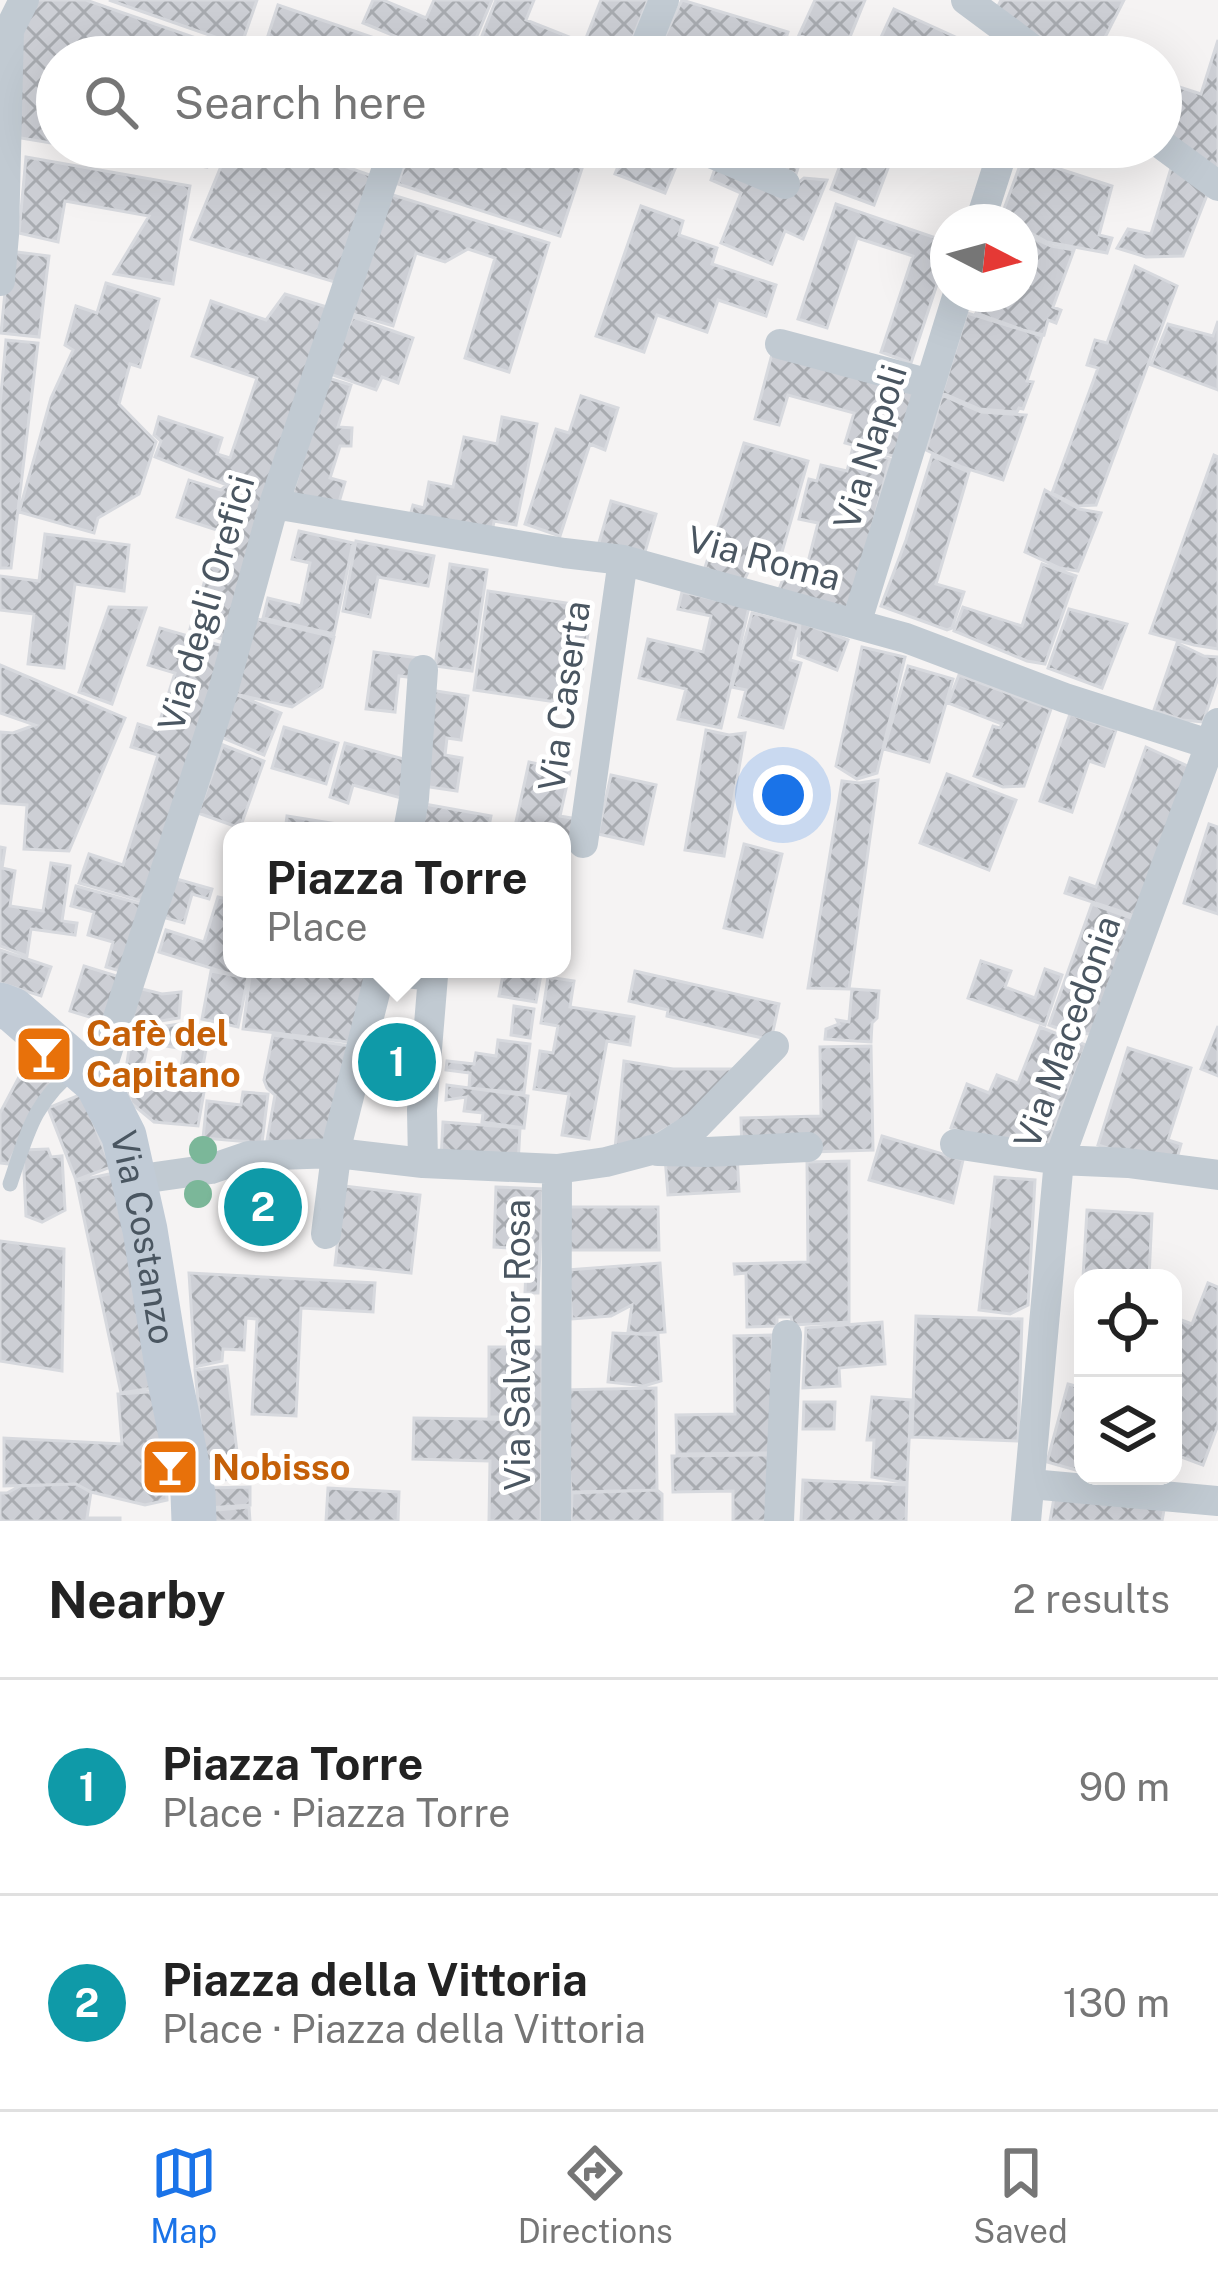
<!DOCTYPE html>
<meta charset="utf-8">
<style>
:root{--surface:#fff;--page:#f2f2f2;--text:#222;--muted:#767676;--line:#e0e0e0;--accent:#1a73e8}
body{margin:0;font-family:"Public Sans",sans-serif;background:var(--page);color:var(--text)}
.controls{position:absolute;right:36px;bottom:36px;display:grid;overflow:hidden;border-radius:24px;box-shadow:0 12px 48px #0002}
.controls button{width:108px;height:108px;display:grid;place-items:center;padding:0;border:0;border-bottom:3px solid var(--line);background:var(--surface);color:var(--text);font:60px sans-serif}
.compass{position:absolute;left:930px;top:204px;width:108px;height:108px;border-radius:50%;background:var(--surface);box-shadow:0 12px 48px #0002;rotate:96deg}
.you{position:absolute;left:783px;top:795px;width:42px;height:42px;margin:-30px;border:9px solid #fff;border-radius:50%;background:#1a73e8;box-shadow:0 0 0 18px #1a73e833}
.badge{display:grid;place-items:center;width:78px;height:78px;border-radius:50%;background:var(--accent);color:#fff;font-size:39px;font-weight:700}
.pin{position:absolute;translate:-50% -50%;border:6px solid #fff;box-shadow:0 3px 12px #0006}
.popup{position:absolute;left:223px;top:822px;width:348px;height:156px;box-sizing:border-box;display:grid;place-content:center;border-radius:24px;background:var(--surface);filter:drop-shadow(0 3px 9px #0005);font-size:39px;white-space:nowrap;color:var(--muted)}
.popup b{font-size:45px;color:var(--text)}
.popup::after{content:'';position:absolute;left:50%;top:100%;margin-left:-24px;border:24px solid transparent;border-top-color:var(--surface)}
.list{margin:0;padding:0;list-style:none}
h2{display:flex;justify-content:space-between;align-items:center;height:156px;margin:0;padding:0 48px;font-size:51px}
h2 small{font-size:39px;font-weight:400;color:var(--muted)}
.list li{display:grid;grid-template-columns:78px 1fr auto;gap:36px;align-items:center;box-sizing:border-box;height:216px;padding:0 48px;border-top:3px solid var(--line)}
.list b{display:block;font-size:45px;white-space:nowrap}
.list p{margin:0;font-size:39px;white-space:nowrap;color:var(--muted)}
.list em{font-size:39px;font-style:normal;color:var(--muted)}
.icon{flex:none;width:66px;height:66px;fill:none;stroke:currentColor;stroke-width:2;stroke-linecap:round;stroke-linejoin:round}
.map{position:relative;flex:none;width:1218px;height:1521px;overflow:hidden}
.search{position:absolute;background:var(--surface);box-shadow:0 12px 48px #0002;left:36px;right:36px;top:36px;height:132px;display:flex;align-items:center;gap:30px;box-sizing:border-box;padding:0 42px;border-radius:66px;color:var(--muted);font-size:45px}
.sheet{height:588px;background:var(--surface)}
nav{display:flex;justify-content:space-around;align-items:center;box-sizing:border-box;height:168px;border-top:3px solid var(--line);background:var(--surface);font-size:33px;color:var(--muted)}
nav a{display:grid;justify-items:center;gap:6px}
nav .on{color:var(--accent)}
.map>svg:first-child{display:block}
.building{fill:url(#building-cross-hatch);stroke:#d7d9de;stroke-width:3}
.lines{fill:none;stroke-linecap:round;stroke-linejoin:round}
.lane{stroke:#c1cad2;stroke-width:15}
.street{stroke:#c1cad2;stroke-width:30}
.secondary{stroke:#c1cbd6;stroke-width:45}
.tree{fill:#7bb799}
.labels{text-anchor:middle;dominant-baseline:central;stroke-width:10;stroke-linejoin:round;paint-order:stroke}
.street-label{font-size:36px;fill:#4a5661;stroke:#fff}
.food-label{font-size:36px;font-weight:bold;fill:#c56008;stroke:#fff;text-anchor:start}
</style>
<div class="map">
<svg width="1218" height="1521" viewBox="0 0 1218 1521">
<defs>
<pattern id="building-cross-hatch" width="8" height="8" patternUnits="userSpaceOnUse" patternTransform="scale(3)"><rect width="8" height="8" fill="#cdcfd5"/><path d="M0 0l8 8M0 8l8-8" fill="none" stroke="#a8abb0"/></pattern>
</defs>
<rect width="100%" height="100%" fill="#f5f3f3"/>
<path class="building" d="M 36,0 L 86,0 L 242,54 L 241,57 L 57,57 L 57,144 L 15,137 L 17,41 Z
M 109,0 L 257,0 L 241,46 Z
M 373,0 L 383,0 L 426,18 L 434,0 L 492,0 L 468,57 L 445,57 L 363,23 Z
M 496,0 L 534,0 L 526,20 L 584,43 L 601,0 L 648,0 L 625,57 L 505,57 L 478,46 Z
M 682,0 L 788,32 L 780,57 L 726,57 L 676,41 L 671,57 L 655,57 Z
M 815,0 L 865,0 L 843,54 L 799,35 Z
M 1001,0 L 1124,0 L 1095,57 L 1082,57 L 994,14 Z
M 278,5 L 421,54 L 420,57 L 261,57 Z
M 894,9 L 986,51 L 983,57 L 872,57 Z
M 1218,40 L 1218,173 L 1161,132 L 1161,81 L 1201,94 Z
M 78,147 L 213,147 L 207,167 Z
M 229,147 L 291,147 L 375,177 L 338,283 L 191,239 Z
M 410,147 L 589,147 L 560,236 L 398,184 Z
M 626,147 L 684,147 L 665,193 L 615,174 Z
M 724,147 L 805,147 L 796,174 Z
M 847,147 L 896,147 L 874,205 L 831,189 Z
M 26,157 L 190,186 L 173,284 L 114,274 L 149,216 L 65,201 L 58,242 L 19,233 Z
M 1023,157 L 1112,186 L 1099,235 L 1112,238 L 1107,253 L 1047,242 L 1020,227 L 1020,222 L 1010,222 L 1001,217 Z
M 717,163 L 787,192 L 804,178 L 827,180 L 803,239 L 785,231 L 772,264 L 721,243 L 741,193 L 711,180 Z
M 1172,165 L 1211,185 L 1183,256 L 1146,257 L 1117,248 L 1128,229 L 1151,234 Z
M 383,192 L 549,243 L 509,372 L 465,358 L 495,258 L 468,249 L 445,262 L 416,253 L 393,326 L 346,312 Z
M 836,204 L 948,242 L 948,251 L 911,363 L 881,352 L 913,256 L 857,238 L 827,328 L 798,319 Z
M 641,206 L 683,221 L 679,235 L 717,248 L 712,264 L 776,285 L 766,316 L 718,300 L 707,332 L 657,315 L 644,352 L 596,336 Z
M 1020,232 L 1051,246 L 1074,250 L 1053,307 L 1061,310 L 1056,323 L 1048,320 L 1044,335 L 1023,330 L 976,313 L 982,294 L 1020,294 Z
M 9,251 L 49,256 L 39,337 L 1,333 Z
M 1135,266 L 1177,286 L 1096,505 L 1078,506 L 1052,493 L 1098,368 L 1087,365 L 1095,340 L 1107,343 Z
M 106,283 L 159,299 L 140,367 L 130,364 L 119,404 L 156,442 L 139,494 L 98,518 L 94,533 L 19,512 L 51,398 L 73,350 L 65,345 L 76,306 L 97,313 Z
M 285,294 L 330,308 L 228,641 L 190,629 L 220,531 L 177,517 L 189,480 L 221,490 L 227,485 L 155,457 L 161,441 L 154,435 L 159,417 L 222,438 L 217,454 L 230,458 L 257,378 L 192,356 L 211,301 L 266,320 Z
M 967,313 L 1042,336 L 1027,381 L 1033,382 L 1023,409 L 1019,408 L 1017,412 L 979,409 L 942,393 Z
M 353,317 L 413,338 L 398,383 L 382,377 L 376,390 L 327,373 Z
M 1218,321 L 1218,390 L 1151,365 L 1168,324 L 1213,336 Z
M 6,340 L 38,343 L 11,568 L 0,568 L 0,405 Z
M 772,354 L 917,394 L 900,458 L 845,443 L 854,413 L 788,395 L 779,425 L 755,419 Z
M 328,378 L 351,385 L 338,427 L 352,428 L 351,446 L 340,446 L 330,478 L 345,482 L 337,509 L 292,495 Z
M 942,395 L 981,412 L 1026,415 L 1003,480 L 962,467 L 926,450 Z
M 581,396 L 618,408 L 605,450 L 590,444 L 560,536 L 525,524 L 556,429 L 569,433 Z
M 502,417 L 537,424 L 516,525 L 494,521 L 492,533 L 410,516 L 413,505 L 424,508 L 429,482 L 453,487 L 464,437 L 497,444 Z
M 744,443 L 808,461 L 780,559 L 757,553 L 742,585 L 703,574 Z
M 853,447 L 890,459 L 850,611 L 778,592 L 791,558 L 808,562 L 818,523 L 799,519 L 809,479 L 817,481 L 821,465 L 847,471 Z
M 1214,455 L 1218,457 L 1218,649 L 1194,645 L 1150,633 Z
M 932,456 L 969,472 L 936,584 L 964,592 L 952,628 L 947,630 L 881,606 L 906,540 Z
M 1045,490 L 1079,509 L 1101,513 L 1078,571 L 1060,568 L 1025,552 Z
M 611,501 L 656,514 L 643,559 L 598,546 Z
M 299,531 L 353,543 L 334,634 L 263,618 L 268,598 L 301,606 L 310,563 L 292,559 Z
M 45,534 L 129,545 L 124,591 L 75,584 L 64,668 L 28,664 L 34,614 L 0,610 L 0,576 L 39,581 Z
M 356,541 L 434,556 L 428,586 L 378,577 L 370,617 L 343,611 Z
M 450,564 L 487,570 L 472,671 L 435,666 Z
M 1042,564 L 1076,576 L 1045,664 L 1027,661 L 954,631 L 963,607 L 1022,626 Z
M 488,591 L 592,607 L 577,705 L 474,690 Z
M 682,592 L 749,607 L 721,728 L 678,719 L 686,689 L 639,678 L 648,639 L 703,652 L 711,616 L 678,609 Z
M 109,607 L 146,608 L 112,704 L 79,692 Z
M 1069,609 L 1127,624 L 1102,688 L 1048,668 Z
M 752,613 L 799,625 L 790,660 L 801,663 L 783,728 L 739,717 L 746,690 L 732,687 Z
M 253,618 L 334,637 L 322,687 L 292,707 L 235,694 Z
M 800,622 L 848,640 L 837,670 L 798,655 Z
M 160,628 L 230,648 L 149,903 L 79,883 L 89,854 L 123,865 L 158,755 L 131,747 L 138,724 L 157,730 L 175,673 L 148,665 Z
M 1177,643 L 1204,656 L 1218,657 L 1218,678 L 1203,722 L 1182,720 L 1154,710 Z
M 862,647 L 905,657 L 877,773 L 857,779 L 836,766 Z
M 374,652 L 419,658 L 416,678 L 399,676 L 395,712 L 366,709 Z
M 0,665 L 125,718 L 69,851 L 24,849 L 27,805 L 0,803 L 0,732 L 13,733 L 35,725 L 0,713 Z
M 908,666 L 953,679 L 929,762 L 884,749 Z
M 959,675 L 1051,709 L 1024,786 L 1003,787 L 974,776 L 993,726 L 1000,728 L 1002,724 L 948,703 Z
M 430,690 L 468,696 L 461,740 L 447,738 L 445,755 L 462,758 L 457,791 L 416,785 Z
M 235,694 L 281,713 L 264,755 L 218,736 Z
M 1070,714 L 1116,730 L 1104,766 L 1089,761 L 1072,812 L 1040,801 Z
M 284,727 L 338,743 L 326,784 L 272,768 Z
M 706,730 L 729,735 L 745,733 L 724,856 L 685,850 Z
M 345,743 L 411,761 L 401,798 L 353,785 L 348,803 L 330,797 Z
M 223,745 L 264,761 L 240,828 L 198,813 Z
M 1146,747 L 1192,768 L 1135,916 L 1065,893 L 1070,878 L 1096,887 Z
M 529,762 L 570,771 L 560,816 L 577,819 L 562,870 L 562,831 L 514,831 Z
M 947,774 L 1016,800 L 989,870 L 920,843 Z
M 611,775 L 656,785 L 643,844 L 598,834 Z
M 878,780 L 849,989 L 808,988 L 842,781 L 859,783 Z
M 419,803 L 491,816 L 488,831 L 414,831 Z
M 287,816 L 381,831 L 285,831 Z
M 1209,824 L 1218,827 L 1218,914 L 1184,903 Z
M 744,844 L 782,854 L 762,937 L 724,928 Z
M 0,847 L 5,848 L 2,868 L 15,871 L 10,906 L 43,911 L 51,863 L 70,866 L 62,921 L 77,923 L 75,935 L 31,929 L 27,956 L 0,946 Z
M 173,878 L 212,889 L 209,899 L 192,894 L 184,923 L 162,917 Z
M 76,886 L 145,905 L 127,973 L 106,967 L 113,942 L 88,935 L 94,912 L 71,906 Z
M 218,897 L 232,900 L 232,969 L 249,970 L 230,974 L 159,952 L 166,930 L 204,942 Z
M 1092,904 L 1134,919 L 1093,1034 L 1070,1033 L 1049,1025 Z
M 0,950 L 51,967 L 41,996 L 0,983 Z
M 981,961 L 1011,971 L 1005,987 L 1035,998 L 1045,969 L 1062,975 L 1045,1025 L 968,998 Z
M 84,966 L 123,978 L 109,1023 L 70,1011 Z
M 251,969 L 368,969 L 356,1043 L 243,1029 Z
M 504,969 L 542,969 L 536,1002 L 499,996 Z
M 211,971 L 236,976 L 249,972 L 238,1027 L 202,1019 Z
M 635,971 L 779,1004 L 771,1040 L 667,1016 L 668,1010 L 629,1001 Z
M 548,977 L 574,981 L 570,1007 L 634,1017 L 630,1045 L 607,1041 L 589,1139 L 562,1135 L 569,1094 L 534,1089 L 540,1051 L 553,1053 L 558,1026 L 541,1023 Z
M 138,988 L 162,994 L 181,992 L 179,1018 L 155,1022 L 131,1016 Z
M 852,989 L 879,991 L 877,1018 L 872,1023 L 871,1042 L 825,1039 L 826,1029 L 839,1024 L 837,1020 L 849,1022 Z
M 514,1006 L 534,1009 L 530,1038 L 511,1035 Z
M 185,1023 L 210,1027 L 199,1088 L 178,1084 L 184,1049 L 148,1043 L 142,1072 L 126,1069 L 133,1024 L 154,1028 Z
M 1218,1026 L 1218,1076 L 1201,1069 Z
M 1040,1027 L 1086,1045 L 1048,1144 L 990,1143 L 951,1128 L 967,1084 L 989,1093 L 997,1075 L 1018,1083 Z
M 273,1035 L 351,1046 L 325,1148 L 266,1146 L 275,1095 L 267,1088 L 264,1080 Z
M 498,1040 L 530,1044 L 524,1093 L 469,1088 L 470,1073 L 446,1070 L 447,1061 L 474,1064 L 476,1053 L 496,1056 Z
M 871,1046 L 873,1150 L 742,1154 L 741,1118 L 821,1116 L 820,1047 Z
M 1128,1048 L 1191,1068 L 1168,1140 L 1181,1144 L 1174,1169 L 1098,1145 Z
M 34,1058 L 58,1069 L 8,1164 L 0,1163 L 0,1113 L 28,1060 Z
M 624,1061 L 673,1069 L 732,1069 L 709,1104 L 614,1158 Z
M 123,1069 L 163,1084 L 204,1092 L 198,1126 L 154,1122 L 131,1103 Z
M 447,1085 L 528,1096 L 524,1128 L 482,1122 L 483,1113 L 464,1111 L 466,1097 L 446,1100 Z
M 243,1092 L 268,1094 L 262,1143 L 203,1138 L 207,1101 L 241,1105 Z
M 82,1094 L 111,1167 L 76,1180 L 48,1108 Z
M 443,1122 L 520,1128 L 518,1165 L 441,1160 Z
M 882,1136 L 963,1160 L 953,1203 L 869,1180 Z
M 48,1149 L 51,1157 L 62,1156 L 65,1210 L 42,1222 L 26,1216 L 23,1150 Z
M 737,1153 L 739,1191 L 668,1195 L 665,1157 Z
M 849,1161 L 849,1322 L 793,1325 L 791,1317 L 777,1317 L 777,1326 L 747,1327 L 746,1273 L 735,1274 L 734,1264 L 808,1262 L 807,1162 Z
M 114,1173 L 159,1387 L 121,1393 L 76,1181 Z
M 995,1177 L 1035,1180 L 1028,1305 L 1010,1314 L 979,1310 Z
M 344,1186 L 420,1195 L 411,1273 L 335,1265 Z
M 496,1187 L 543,1189 L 538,1293 L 525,1293 L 527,1249 L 494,1247 Z
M 564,1207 L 658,1207 L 659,1250 L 565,1250 Z
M 1087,1210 L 1152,1214 L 1149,1278 L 1083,1278 Z
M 0,1241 L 64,1249 L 62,1371 L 0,1361 Z
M 660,1263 L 665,1332 L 641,1334 L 628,1332 L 632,1305 L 611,1316 L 572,1319 L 568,1270 Z
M 189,1273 L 375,1283 L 373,1312 L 301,1308 L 296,1416 L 252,1414 L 257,1319 L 246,1318 L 244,1350 L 223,1349 L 222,1361 L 195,1367 Z
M 1208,1283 L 1218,1287 L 1218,1425 L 1203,1465 L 1173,1454 L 1173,1326 L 1176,1318 L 1192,1324 Z
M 916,1316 L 1022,1319 L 1018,1441 L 912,1437 Z
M 882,1322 L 885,1364 L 839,1368 L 840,1386 L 803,1388 L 806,1328 Z
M 613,1333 L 658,1335 L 661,1381 L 644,1386 L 608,1382 Z
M 772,1335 L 774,1453 L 677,1454 L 676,1415 L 735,1414 L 734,1336 Z
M 489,1347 L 542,1347 L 542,1417 L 489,1417 Z
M 227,1366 L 240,1478 L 206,1482 L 195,1370 Z
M 1068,1384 L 1083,1388 L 1083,1472 L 1047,1462 Z
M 656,1388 L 657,1490 L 571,1492 L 563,1390 Z
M 163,1391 L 167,1500 L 145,1505 L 91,1492 L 76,1484 L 4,1486 L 4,1438 L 122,1444 L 118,1394 Z
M 872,1397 L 911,1400 L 907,1483 L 872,1477 L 874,1440 L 867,1440 Z
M 804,1402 L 835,1402 L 834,1429 L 803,1429 Z
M 414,1418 L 542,1420 L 541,1521 L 489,1521 L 490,1461 L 413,1459 Z
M 770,1455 L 771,1521 L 733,1521 L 733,1491 L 673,1492 L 672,1456 Z
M 803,1480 L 907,1485 L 906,1521 L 801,1521 Z
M 76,1484 L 91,1492 L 87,1518 L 120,1518 L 120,1521 L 0,1521 L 0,1493 L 7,1493 L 20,1486 Z
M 250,1487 L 250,1505 L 207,1508 L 205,1488 Z
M 328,1488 L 399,1492 L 398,1521 L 326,1521 Z
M 657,1490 L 662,1494 L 662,1521 L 571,1521 L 572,1493 Z
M 1055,1492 L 1164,1510 L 1162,1521 L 1050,1521 Z
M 249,1507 L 250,1521 L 209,1521 L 207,1511 Z"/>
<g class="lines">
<path class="lane" d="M 10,1184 C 27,1134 33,1102 77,1068"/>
<path class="street" d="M 966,0 L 1043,57
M 425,57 L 426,57
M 641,57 L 664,0
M 1161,144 L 1218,186
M 696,147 L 785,184
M 980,222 L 1004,147
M 0,281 L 4,235 L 9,30 L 24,0
M 780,344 L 930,384
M 274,504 L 564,553 L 623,560 L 906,638 L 1065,698 L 1218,747
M 856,624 L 958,294
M 408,831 L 414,799 L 423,670
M 583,843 L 623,560
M 381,970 L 433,976 L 422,1110 L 423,1163
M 97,1083 L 222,695 L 274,504 L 394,147
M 955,1144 L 1059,1160 L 1128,1163 L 1218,1175
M 658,1151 L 707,1152 L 808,1147
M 134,1180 L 211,1169 L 249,1156 L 337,1153 L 423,1163 L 557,1169 L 606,1162 L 663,1147 L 697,1125 L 774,1046
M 326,1234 L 338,1140 L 381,969
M 1031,1484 L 1218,1501
M 556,1521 L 557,1169
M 779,1521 L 787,1335
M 1026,1521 L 1059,1160 L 1218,723"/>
<path class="secondary" id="s1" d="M 0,1005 L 13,1010 L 97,1083 L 124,1136 L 145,1230 L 167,1366 L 193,1494 L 194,1521"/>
</g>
<g class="tree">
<circle cx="203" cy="1150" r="14"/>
<circle cx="198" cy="1194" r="14"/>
</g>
<defs>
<symbol id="bar-square" viewBox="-11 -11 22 22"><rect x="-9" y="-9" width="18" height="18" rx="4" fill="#e8710a" stroke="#fff"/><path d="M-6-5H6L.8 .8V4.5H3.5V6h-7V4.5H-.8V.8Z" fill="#fff"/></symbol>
</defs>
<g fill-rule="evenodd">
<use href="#bar-square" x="11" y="1021" width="66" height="66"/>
<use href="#bar-square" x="137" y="1434" width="66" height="66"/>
</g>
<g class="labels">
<g class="street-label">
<text transform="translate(870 447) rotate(-73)">Via Napoli</text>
<text transform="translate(764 558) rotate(15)">Via Roma</text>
<text transform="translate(206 603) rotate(-74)">Via degli Orefici</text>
<text transform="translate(564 696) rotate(-82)">Via Caserta</text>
<text transform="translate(1067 1032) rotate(-70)">Via Macedonia</text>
<text stroke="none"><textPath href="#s1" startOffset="288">Via Costanzo</textPath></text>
<text transform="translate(517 1345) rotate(-90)">Via Salvator Rosa</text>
</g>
<g class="food-label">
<text x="86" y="1033">Cafè del<tspan x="86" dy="41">Capitano</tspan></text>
<text x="212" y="1467">Nobisso</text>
</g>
</g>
</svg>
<div class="controls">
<button><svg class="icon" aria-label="locate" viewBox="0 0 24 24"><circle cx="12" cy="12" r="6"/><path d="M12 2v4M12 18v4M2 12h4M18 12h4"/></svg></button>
<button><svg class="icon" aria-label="layers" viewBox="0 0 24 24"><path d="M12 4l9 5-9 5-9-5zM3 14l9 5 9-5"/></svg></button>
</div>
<svg class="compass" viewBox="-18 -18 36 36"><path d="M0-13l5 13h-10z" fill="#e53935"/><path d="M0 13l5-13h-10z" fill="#767676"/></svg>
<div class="you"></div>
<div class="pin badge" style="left:397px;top:1062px;background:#0f9aa8">1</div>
<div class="popup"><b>Piazza Torre</b>Place</div>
<div class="pin badge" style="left:263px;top:1207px;background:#0f9aa8">2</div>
<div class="search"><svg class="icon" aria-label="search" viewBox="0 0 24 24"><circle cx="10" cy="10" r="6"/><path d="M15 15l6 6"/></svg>Search here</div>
</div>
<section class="sheet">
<h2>Nearby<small>2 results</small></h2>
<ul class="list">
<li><span class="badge" style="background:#0f9aa8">1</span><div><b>Piazza Torre</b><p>Place · Piazza Torre</p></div><em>90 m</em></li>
<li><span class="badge" style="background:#0f9aa8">2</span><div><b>Piazza della Vittoria</b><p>Place · Piazza della Vittoria</p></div><em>130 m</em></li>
</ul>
</section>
<nav>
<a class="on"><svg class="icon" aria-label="map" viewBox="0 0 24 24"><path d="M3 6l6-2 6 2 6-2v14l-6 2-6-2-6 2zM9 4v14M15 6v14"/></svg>Map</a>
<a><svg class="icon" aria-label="directions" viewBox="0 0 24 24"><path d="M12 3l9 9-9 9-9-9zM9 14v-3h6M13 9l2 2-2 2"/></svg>Directions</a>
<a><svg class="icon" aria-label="saved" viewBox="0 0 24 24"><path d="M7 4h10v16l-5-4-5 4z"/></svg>Saved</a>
</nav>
